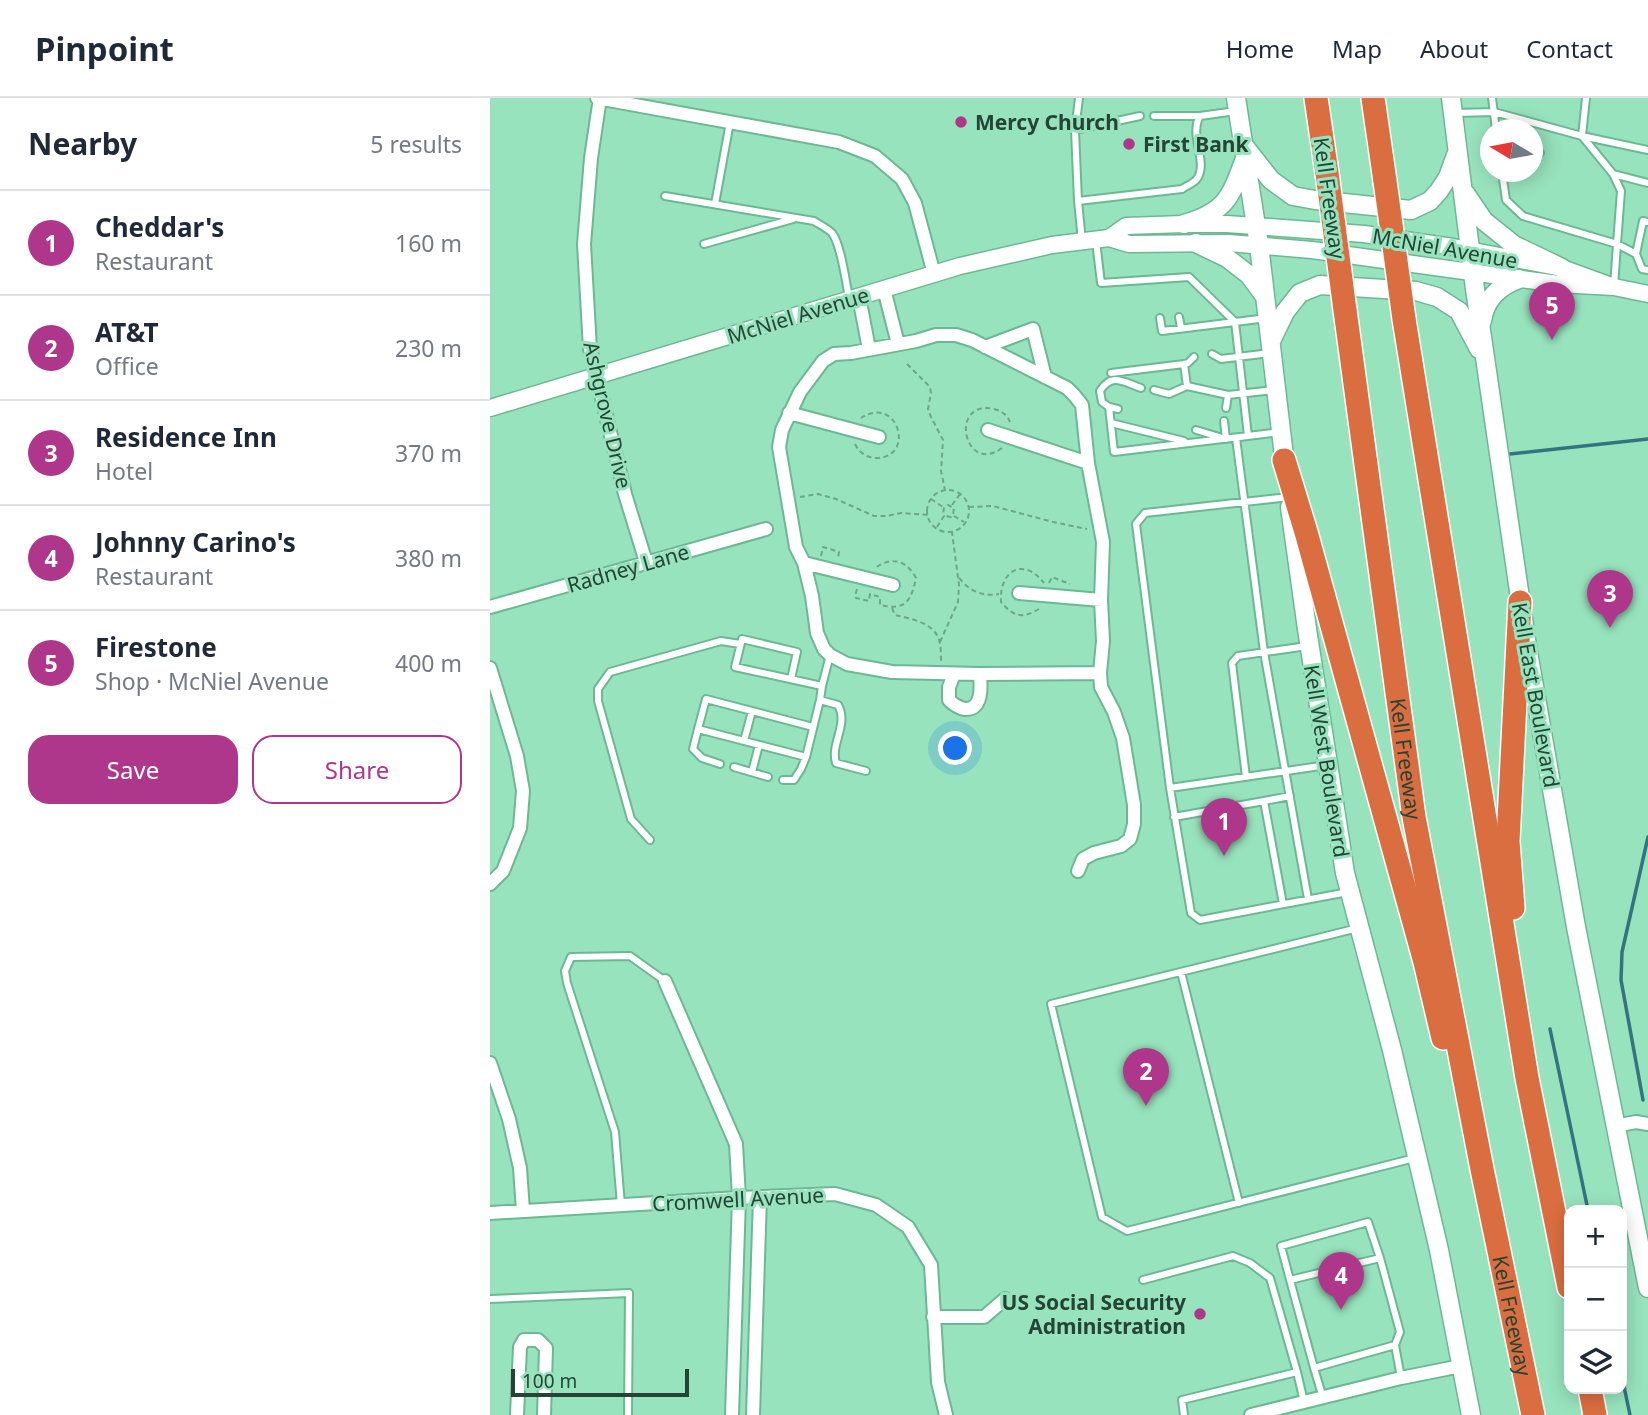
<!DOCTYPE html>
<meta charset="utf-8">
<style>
:root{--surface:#fff;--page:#f2f2f3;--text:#1f2937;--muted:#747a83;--line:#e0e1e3;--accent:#af378b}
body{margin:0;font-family:"Noto Sans",sans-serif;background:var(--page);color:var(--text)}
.controls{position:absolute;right:21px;bottom:21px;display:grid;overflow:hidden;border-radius:14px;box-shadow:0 4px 18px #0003}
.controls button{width:63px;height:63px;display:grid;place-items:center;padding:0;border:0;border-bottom:2px solid var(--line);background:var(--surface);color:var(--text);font:35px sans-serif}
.compass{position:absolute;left:990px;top:21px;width:63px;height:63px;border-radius:50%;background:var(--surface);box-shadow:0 4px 18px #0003;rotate:280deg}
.scale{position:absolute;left:21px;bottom:18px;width:178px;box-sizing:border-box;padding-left:7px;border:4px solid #254435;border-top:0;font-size:19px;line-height:24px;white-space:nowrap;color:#254435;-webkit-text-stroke:5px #97e3bd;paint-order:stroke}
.you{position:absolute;left:466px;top:651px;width:24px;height:24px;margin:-18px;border:5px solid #fff;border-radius:50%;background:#1a73e8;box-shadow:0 0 0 10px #1a73e833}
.badge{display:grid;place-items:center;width:46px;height:46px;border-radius:50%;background:var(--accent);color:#fff;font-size:23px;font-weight:700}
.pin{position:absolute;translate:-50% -58px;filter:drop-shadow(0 2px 4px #0008)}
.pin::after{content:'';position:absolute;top:37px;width:24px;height:21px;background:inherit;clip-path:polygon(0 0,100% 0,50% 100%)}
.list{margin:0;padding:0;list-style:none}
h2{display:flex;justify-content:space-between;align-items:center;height:91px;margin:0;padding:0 28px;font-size:30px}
h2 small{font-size:23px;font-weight:400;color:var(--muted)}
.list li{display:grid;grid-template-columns:46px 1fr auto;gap:21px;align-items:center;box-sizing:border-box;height:105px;padding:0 28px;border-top:2px solid var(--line)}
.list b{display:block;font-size:26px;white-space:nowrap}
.list p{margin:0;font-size:23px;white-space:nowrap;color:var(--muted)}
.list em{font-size:23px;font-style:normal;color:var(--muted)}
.actions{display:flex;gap:14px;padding:21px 28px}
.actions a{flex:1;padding:16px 0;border:2px solid var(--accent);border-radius:21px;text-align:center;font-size:24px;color:var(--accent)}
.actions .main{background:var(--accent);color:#fff}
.icon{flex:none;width:38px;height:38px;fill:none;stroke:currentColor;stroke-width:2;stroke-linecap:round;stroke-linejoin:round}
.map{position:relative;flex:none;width:1158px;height:1317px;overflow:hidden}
header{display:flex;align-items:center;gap:42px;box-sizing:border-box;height:98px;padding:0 35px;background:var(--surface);border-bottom:2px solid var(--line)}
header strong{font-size:33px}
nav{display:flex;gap:38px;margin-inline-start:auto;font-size:24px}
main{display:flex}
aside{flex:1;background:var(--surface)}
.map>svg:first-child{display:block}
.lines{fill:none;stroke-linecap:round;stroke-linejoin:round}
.stream{stroke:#347380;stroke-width:3.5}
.service-casing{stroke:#6db894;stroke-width:10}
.minor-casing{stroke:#6db894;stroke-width:16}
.tertiary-casing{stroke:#6db894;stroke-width:19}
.secondary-casing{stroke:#6db894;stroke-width:21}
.motorway-casing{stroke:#fff;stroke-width:26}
.path{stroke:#6ca78a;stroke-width:2;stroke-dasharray:5 3.5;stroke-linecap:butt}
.service{stroke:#fff;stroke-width:6}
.minor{stroke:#fff;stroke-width:12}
.tertiary{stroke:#fff;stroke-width:16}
.secondary{stroke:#fff;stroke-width:18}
.motorway{stroke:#db6e41;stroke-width:23}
.motorway-bridge-casing{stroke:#fff;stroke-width:26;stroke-linecap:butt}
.motorway-bridge{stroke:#db6e41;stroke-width:23}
.poi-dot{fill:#af378b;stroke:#97e3bd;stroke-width:2.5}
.labels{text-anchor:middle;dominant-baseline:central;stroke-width:6;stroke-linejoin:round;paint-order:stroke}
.poi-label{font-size:21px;font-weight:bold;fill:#254435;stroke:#97e3bd;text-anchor:start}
.street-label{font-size:21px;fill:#254435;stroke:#97e3bd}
</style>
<header>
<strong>Pinpoint</strong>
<nav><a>Home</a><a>Map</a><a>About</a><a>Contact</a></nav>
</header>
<main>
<aside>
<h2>Nearby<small>5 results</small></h2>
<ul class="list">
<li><span class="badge">1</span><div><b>Cheddar's</b><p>Restaurant</p></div><em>160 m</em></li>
<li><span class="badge">2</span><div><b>AT&amp;T</b><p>Office</p></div><em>230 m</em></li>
<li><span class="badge">3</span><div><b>Residence Inn</b><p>Hotel</p></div><em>370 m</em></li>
<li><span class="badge">4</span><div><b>Johnny Carino's</b><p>Restaurant</p></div><em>380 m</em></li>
<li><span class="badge">5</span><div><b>Firestone</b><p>Shop · McNiel Avenue</p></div><em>400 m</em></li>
</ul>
<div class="actions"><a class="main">Save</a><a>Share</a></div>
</aside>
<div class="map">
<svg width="1158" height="1317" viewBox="0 0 1158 1317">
<rect width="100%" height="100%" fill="#97e3bd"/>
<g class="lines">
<path class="stream" d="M 1020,356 L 1158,341
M 1060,931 L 1098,1112
M 1153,1002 L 1131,882 L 1132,854 L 1158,739
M 1132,1279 L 1140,1317"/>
<defs>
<path id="service" d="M 1002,0 L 1006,32
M 1096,0 L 1092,38 L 1123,76 L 1131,93 L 1127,146 L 1146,156
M 965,15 L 1004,14 L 1092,38 L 1158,52
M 664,18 L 710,18
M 585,32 L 650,18
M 1042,53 L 1050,55
M 1012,74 L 1016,102 L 1033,118 L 1127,146 L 1124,189
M 1123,76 L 1158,85
M 175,98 L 324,123 C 330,127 337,130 342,135 C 351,146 356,185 359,200
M 588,103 L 585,32 L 589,0
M 225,106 L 240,24
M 1158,124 L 1153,123 L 1146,156 L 1152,171 L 1158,172
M 592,143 L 588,103 L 692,91 C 696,88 702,86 706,82 C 720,66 698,38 710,18 L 746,13
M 606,143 L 611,185 L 699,179 L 745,224 L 777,220
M 214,146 L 303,121
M 689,219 L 691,230
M 670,220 L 672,233 L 745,224 L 758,338 L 790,334
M 722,256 L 731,261 L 780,255
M 694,266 L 698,265 L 704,259
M 621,275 L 694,266 L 697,288
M 664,292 L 679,296 L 697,288 L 738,297 L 736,310
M 738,297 L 784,292
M 619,309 L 624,354 L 758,338
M 628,311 L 619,309 L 612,304 L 610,293 C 622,274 633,284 651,290
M 621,325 L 694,343
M 706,332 L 736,341 L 734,323
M 746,340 L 774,554 L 818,801
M 799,399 L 655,415 L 646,426 L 680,690 L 701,815 L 710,822 L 858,794
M 340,557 L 332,588 L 330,602 L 348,607 C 359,626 340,646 346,665 L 376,673
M 301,581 L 307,554 L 252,541 L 245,569 L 332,588
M 323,629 L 216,601 L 208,631 L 316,659 L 330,602
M 208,631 L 203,651 L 212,660 L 230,666
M 254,643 L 262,613
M 244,669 L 278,679
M 262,674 L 269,647
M 756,679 L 742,565 L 748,558 L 817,548
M 293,682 L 304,682 L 311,671 L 316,659
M 680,690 L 837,667
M 774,703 L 800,698
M 684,719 L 774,703 L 793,806
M 160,742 L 141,721 L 108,603 L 108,591 L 120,574 L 231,543 L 250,546
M 868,830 L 561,906 L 612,1119 L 637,1133 L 925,1060
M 691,874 L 749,1105
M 131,1107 L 125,1034 L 77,885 L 75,873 L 81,859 L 140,858 L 175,883
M 653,1182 L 743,1158 L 760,1165 L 780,1180 L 807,1274
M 800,1182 L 791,1148 L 878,1124 L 890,1160
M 0,1201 L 139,1195 L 138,1317
M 905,1247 L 910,1234 L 890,1160 L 800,1182 L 824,1270 L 905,1247 L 911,1280
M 824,1270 L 833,1300
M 694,1317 L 692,1302 L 807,1274 L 814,1304"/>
<path id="minor" d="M 107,0 L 349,44 L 385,58 L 412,81 L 425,105 L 444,176
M 110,0 L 101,60 L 94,146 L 100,251 L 135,396 L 156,464
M 394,191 L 408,246
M 369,199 L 379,251
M 495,249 L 543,231 L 555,279
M 299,315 L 389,339
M 498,332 L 598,365
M 314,465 L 403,487
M 529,495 L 611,502
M 0,509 L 276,431
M 0,570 L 27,658 L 33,693 L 30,730 L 13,773 L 0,786
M 464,576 L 459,589 L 459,602 C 464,607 469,610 475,611 C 493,612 491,588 490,576
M 588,773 L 593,761 L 604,755 L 631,748 L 640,741 L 644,726 L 644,707 L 633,640 L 624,614 L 611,589 L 610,575 L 613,543 L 611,502 L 613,444 L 598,365 L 592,307 L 584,297 L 577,290 L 482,242 L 466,237 L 446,237 L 426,243 L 361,255 L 344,256 L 333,263 L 310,294 L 292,332 L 289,349 L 306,449 L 314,465 L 322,498 L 327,535 L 334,551 L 340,557 L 357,566 L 402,574 L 490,576 L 610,575
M 175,883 L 246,1046 L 249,1100 L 242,1317
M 0,965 L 19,1021 L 30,1070 L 33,1113
M 1125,1028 L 1146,1024 L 1158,1026
M 0,1115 L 249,1100 L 345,1096 L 386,1107 L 418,1129 L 441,1167 L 448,1284 L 456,1317
M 443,1219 L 494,1219 L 515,1201
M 27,1317 L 30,1249 L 34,1242 L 48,1242 L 56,1250 L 54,1317
M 263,1317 L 270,1099
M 761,1317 L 911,1280 L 971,1268"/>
<path id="tertiary" d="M 619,140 L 636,128 L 694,126 L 737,126 L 874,136 L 963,149 L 1072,170 L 1124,189 L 1158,196
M 0,310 L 470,168 L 562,147 L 619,140 L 639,146 L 739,145 L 822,152 L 1068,186 L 1124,189"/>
<path id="secondary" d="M 746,0 L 769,147 L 796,375
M 961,0 L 985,191 L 1037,548 L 1086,829 L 1158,1190
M 755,49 L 781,82 L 803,98 L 825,102 L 921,112 L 940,103 L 949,93 L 958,79 L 966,57
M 975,95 L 994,123 L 1024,147 L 1072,170
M 694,126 C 735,114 740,101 754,63
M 706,145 L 737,160 L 759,177 L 774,197
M 992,223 C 995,201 1009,188 1029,181
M 781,243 L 795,214 L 810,195 L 830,187 L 926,193 L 947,199 L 969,213 L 989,251
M 800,409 L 817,531 L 855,775 L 902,952 L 949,1152 L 981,1317"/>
<g id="motorway">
<path d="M 826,0 L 837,75"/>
<path d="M 883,0 L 895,83"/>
<path id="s1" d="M 855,212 L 924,719 L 992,1071 L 1043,1317"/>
<path d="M 914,221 L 1037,980 L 1079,1189"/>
<path d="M 794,362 L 816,434 L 935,864 L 953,940"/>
<path d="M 1023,810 L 1018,743 L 1030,504"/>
<path d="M 1100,1291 L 1105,1317"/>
</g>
</defs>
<use href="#service" class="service-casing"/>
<use href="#minor" class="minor-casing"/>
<use href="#tertiary" class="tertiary-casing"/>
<use href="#secondary" class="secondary-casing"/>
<use href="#motorway" class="motorway-casing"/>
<path class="path" d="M 417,266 L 440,289 L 441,295 L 438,311 L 441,319 L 453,342 L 451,373 L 455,392
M 365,346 C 369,354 376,360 387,360 C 426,359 408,296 371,320
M 512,350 C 474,378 458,301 504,311 C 512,313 517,317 520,324
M437 413a21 21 0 1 1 42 0a21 21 0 1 1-42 0Z
M 310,399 L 328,396 L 346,401 L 384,418 L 397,418 L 411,415 L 438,417
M 441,401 L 453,409
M 462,407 L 470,396
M 479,409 L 503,408 L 563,424 L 597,431
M 464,418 L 474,424
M 447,429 L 454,418 L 453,416 L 454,410 L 458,407 L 464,410 L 463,417 L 461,419 L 454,418
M 331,458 L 333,449 L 349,454 L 348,460
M 469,480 C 472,483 475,487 478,489 C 487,496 499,498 509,496
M 559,485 L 562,479 L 580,486
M 367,491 L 365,498 L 366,500 L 379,503 L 380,496 L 390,499 L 390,507 C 416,513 421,503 426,480 C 416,462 402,458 385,470
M 402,510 L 405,517 C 422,521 447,525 450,546 C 451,551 451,558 451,563
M 549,511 C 532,521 524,519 511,504 C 509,473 533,458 554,485
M 450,544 L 468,504 L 469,487 L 462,434"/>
<use href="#service" class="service"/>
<use href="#minor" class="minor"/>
<use href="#tertiary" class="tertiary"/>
<use href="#secondary" class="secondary"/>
<use href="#motorway" class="motorway"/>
<defs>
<path id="motorway-bridge" d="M 837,75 L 855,212
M 895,83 L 914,221"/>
</defs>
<use href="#motorway-bridge" class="motorway-bridge-casing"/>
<use href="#motorway-bridge" class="motorway-bridge"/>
</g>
<g class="poi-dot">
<circle cx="471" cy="24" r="7"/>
<circle cx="639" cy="46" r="7"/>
<circle cx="710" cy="1216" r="7"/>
</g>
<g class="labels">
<g class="poi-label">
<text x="485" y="24">Mercy Church</text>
<text x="653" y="46">First Bank</text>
<text x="696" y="1204" text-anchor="end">US Social Security<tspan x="696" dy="24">Administration</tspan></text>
</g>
<g class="street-label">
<text transform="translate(840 100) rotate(82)">Kell Freeway</text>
<text transform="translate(955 150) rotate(10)">McNiel Avenue</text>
<text transform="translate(308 217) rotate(-17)">McNiel Avenue</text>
<text transform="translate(118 317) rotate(77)">Ashgrove Drive</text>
<text transform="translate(138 470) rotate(-16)">Radney Lane</text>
<text transform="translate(1046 597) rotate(80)">Kell East Boulevard</text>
<text stroke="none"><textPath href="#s1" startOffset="453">Kell Freeway</textPath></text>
<text transform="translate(837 663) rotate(81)">Kell West Boulevard</text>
<text transform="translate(248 1101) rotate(-3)">Cromwell Avenue</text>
<text stroke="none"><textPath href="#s1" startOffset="1020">Kell Freeway</textPath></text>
</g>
</g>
</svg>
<div class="controls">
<button>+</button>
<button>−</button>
<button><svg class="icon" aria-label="layers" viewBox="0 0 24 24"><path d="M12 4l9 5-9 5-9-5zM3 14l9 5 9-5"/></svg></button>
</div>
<svg class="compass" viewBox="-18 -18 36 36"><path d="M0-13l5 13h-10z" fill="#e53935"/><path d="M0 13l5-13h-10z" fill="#747a83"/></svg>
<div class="scale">100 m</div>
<div class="you"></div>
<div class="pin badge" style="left:734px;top:758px">1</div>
<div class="pin badge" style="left:656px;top:1008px">2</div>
<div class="pin badge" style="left:1120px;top:530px">3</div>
<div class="pin badge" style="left:851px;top:1212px">4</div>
<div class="pin badge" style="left:1062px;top:242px">5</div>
</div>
</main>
